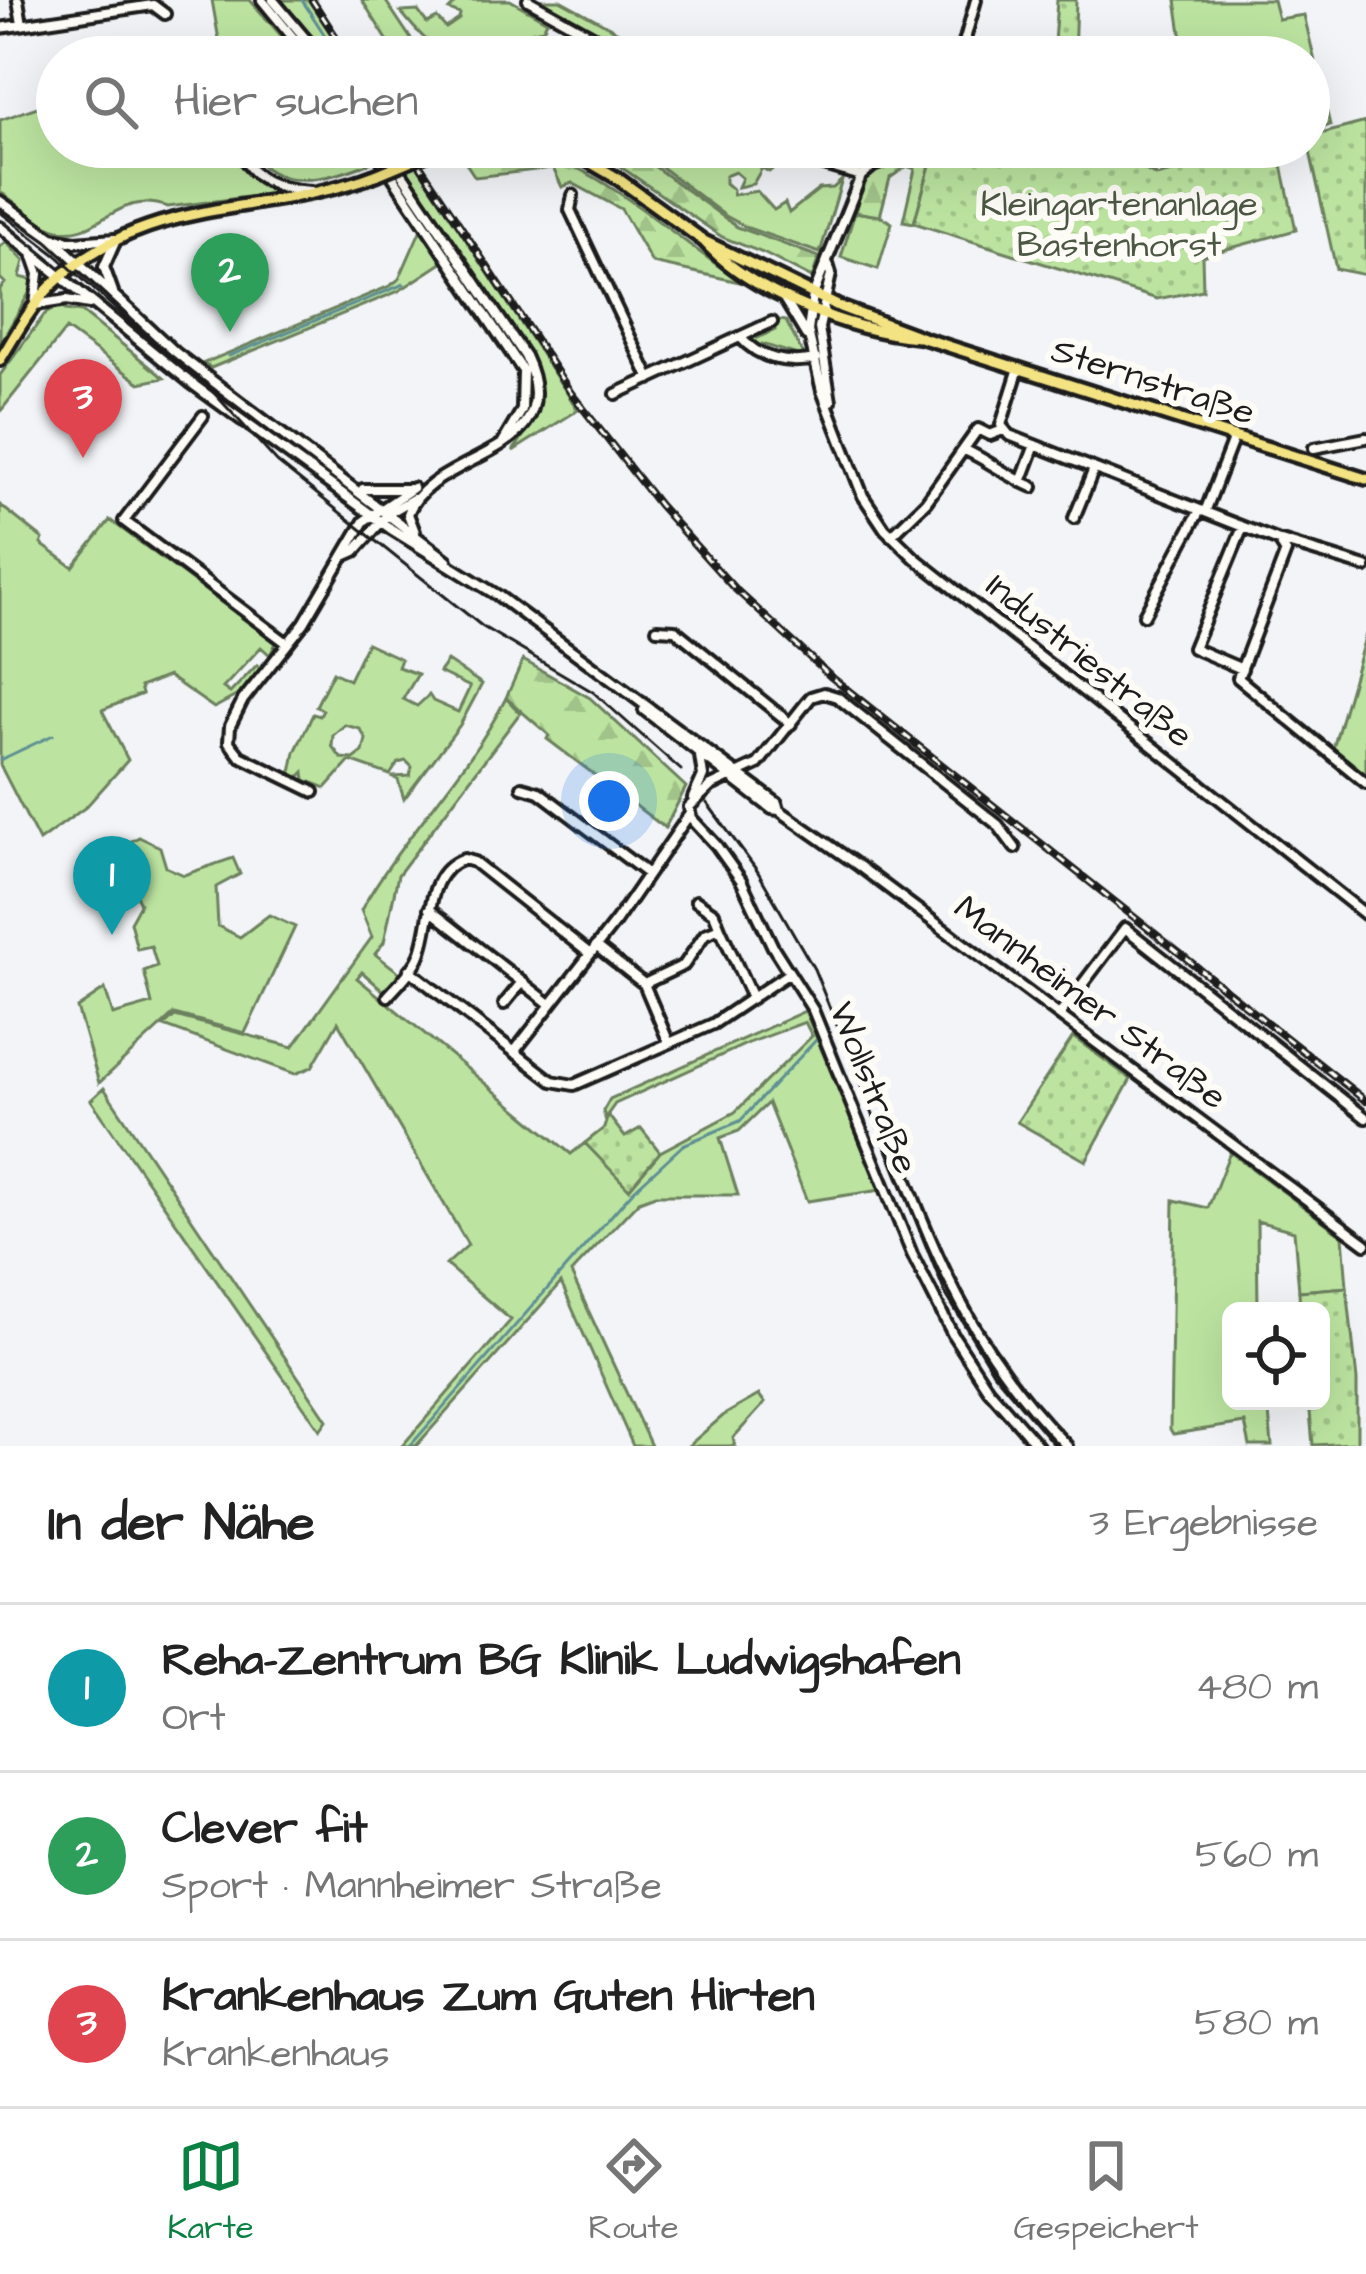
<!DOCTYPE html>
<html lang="de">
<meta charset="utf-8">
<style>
:root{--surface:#fff;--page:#f6f6f6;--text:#222;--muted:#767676;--line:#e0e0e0;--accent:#0b8043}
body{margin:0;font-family:"Architects Daughter",sans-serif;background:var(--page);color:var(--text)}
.controls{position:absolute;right:36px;bottom:36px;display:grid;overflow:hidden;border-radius:18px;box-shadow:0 12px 48px #0002}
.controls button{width:108px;height:108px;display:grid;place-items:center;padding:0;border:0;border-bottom:3px solid var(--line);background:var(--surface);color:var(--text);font:60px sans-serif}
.you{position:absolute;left:609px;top:801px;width:42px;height:42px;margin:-30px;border:9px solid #fff;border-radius:50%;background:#1a73e8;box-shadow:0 0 0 18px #1a73e833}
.badge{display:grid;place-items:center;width:78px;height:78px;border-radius:50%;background:var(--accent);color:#fff;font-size:39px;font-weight:700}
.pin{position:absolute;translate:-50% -99px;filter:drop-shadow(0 3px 6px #0008)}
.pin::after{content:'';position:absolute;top:63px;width:42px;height:36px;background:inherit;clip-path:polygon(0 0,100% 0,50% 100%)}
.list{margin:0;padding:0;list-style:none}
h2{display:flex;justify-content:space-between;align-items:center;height:156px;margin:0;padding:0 48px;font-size:51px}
h2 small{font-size:39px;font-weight:400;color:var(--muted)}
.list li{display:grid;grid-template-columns:78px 1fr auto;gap:36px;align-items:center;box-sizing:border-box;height:168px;padding:0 48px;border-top:3px solid var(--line)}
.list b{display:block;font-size:45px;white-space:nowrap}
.list p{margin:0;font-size:39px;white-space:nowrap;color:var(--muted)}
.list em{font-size:39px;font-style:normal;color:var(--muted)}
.icon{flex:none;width:66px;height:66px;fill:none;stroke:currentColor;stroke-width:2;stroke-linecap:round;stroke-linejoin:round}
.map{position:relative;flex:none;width:1366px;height:1446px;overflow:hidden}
.search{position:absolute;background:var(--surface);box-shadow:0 12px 48px #0002;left:36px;right:36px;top:36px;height:132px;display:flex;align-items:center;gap:30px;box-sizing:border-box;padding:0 42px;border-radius:66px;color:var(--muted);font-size:45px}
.sheet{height:660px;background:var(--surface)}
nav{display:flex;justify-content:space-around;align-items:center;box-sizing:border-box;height:168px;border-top:3px solid var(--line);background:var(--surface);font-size:33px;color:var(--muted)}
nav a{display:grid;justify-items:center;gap:6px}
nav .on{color:var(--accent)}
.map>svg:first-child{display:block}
.green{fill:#bce4a0;stroke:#6c805e;stroke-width:3;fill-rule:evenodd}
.forest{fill:url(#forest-firs);stroke:#6c805e;stroke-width:3}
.garden{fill:url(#garden-dots);stroke:#6c805e;stroke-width:3}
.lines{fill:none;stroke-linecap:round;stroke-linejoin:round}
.stream{stroke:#5e8f93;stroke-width:3}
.minor-casing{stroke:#1c1c1c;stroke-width:16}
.major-casing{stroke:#1c1c1c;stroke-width:18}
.minor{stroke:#fdfcf7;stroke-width:8}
.major{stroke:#f4e382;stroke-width:9}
.tram{stroke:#1c1c1c;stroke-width:3}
.rail-casing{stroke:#1c1c1c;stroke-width:8}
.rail{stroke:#fdfcf7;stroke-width:3;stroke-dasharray:9;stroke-linecap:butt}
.major-bridge-casing{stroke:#1c1c1c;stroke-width:18;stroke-linecap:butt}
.major-bridge{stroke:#f4e382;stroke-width:9}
.labels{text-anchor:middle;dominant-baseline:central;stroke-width:12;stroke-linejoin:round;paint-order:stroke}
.park-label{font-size:36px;fill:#4c5844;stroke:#fdfcf7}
.street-label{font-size:36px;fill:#1c1c1c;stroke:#fdfcf7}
</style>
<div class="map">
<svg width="1366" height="1446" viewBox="0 0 1366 1446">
<defs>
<pattern id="forest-firs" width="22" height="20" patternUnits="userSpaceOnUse" patternTransform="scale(3)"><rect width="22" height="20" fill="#bce4a0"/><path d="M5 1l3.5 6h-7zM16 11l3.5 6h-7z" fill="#a1c389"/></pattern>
<pattern id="garden-dots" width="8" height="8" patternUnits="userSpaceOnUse" patternTransform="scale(3)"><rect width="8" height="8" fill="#bce4a0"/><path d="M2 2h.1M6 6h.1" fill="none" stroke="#a1c389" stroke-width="1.8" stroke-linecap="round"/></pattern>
</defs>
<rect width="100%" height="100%" fill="#f2f4f7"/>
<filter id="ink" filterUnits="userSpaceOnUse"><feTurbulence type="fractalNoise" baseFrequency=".00833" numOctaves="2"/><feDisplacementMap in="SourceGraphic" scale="24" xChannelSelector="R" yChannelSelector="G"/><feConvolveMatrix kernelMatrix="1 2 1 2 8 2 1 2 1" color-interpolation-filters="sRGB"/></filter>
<g filter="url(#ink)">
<path class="green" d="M 212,0 L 250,0 L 284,39 L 290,54 L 288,57 L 187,57 L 220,46 Z
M 279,0 L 308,0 L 346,57 L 325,57 Z
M 362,0 L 385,0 L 423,57 L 398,57 Z
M 459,0 L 510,0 L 547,21 L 543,29 C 526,31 514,41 508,57 C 447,57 441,61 401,12 L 418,11 L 427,23 L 437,18 L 446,28 L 459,19 L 460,14 L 449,10 Z
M 540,0 L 560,0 L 644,46 L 670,39 L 694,57 L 645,57 Z
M 1176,0 L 1273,0 L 1278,19 L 1304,15 L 1330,125 L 1309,133 L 1309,57 L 1203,57 L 1200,44 L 1183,46 Z
M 57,100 L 57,147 L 233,147 C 242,173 254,184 280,193 L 168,207 C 117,188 97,241 58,230 C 37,224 18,203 0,192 L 0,120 Z
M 249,147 L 362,147 L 372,162 C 327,181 271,194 249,147 Z
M 391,147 L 405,147 L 578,410 L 513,451 C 539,416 548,382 524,343 Z
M 635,147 L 659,147 L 670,160 C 713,136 738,148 781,162 L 769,172 L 762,168 L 753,184 L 738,187 L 742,178 L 735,172 L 725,176 L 725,183 L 733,190 L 733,195 L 757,191 L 774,210 L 785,203 L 789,213 L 819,189 L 833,188 L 842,180 L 820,253 L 748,228 L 724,215 Z
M 1071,147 L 1150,147 L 1156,176 L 1138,166 L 1070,161 Z
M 855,212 L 880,216 L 892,223 L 878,269 L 841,257 Z
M 421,229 L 443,262 L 399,291 L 211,368 L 204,363 L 390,286 L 399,279 Z
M 6,242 L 24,261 L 20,277 L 36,281 L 0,344 L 0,289 L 5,283 L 0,278 L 0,247 Z
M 64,304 L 65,310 L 82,312 L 164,378 L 140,383 L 66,329 L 0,412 L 0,375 L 45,314 Z
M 773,319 L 786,321 L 804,356 L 795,358 L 795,354 L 762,344 L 759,349 L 749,342 L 754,334 L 757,338 L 775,330 Z
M 0,505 L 43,539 L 41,544 L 73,567 L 110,520 L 276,643 L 270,655 L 261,647 L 223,688 L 230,693 L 257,665 L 263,671 L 236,696 L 214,708 L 168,676 L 140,687 L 142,694 L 102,710 L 128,760 L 86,807 L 39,841 L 0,765 Z
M 1366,634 L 1366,779 L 1332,752 Z
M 367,643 L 401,659 L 398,667 L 418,674 L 403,699 L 417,706 L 429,695 L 433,701 L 458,712 L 470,687 L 439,672 L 447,661 L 482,684 L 460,725 L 404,799 L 398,780 L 393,777 L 410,776 L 412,767 L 406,761 L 398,763 L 390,775 L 350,761 L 326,788 L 305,780 L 304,772 L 299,777 L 291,773 L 295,752 L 313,714 L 320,716 L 323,710 L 316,706 L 333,672 L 349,680 ZM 345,725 L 360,729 L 366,739 L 363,752 L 354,759 L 341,758 L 332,746 L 333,735 Z
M 506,698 L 520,713 L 398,875 L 384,942 L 375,954 L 400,973 L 385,992 L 362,972 L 357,978 L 571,1154 L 585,1143 L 629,1188 L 660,1152 L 735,1112 L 812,1036 L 805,1022 L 751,1042 L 615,1104 L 605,1118 L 603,1111 L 610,1099 L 805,1011 L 881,1190 L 807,1201 L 768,1103 L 739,1131 L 720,1138 L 738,1195 L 655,1195 L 639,1201 L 571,1273 L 651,1446 L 633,1446 L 561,1283 L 416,1446 L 402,1446 L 511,1320 L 446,1265 L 468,1245 L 338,1022 L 312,1067 L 295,1074 L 164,1026 L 175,1016 L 293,1047 L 372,937 L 361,910 C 403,835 467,775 506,698 Z
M 139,837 L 160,847 L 166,867 L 184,875 L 233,858 L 240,874 L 216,887 L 218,926 L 240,937 L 269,915 L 295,927 L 245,1033 L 174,1014 L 99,1083 L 77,1008 L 105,989 L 113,1015 L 152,1004 L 144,971 L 157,966 L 151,946 L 137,949 L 130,922 L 140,904 L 117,849 Z
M 104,1088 L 327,1420 L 320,1430 L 91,1100 Z
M 1230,1152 L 1343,1236 L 1347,1287 L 1299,1291 L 1294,1231 L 1257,1221 L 1258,1311 L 1231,1311 L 1231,1401 L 1268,1401 L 1272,1446 L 1250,1446 L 1245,1423 L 1173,1434 L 1170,1429 L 1174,1200 L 1208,1208 Z
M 759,1395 L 765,1403 L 733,1438 L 735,1446 L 688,1446 L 724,1415 Z"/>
<path class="forest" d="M 514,147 C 598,159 673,239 744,283 L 652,263 L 621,209 L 572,183 L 562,187 L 553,168 L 475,177 L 460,154 Z
M 592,147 L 628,147 L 737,227 L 819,257 L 812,278 L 763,253 L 722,237 Z
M 910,147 L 928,147 L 934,151 L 914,223 L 903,221 L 915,169 L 907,166 L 890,178 L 880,216 L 855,212 L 870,162 Z
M 523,660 L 590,698 L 686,787 L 665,828 L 547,739 L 549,735 L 506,698 Z"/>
<path class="garden" d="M 1057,0 L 1076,0 L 1074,57 L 1053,57 Z
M 1366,122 L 1366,275 L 1336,269 L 1309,147 L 1309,137 Z
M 1046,147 L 1071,147 L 1071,161 L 1138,166 L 1156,176 L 1278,147 L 1296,230 L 1202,256 L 1203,290 L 1157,299 L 914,223 L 934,151 L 1045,159 Z
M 1073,1037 L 1131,1079 L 1086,1161 L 1017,1122 Z
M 608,1115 L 625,1137 L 641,1128 L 660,1152 L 629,1189 L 585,1143 L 604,1128 Z
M 1347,1287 L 1357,1380 L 1357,1443 L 1313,1445 L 1309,1401 L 1321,1401 L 1321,1311 L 1300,1311 L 1299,1291 Z"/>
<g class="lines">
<path class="stream" d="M 302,0 L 339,57
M 229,356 L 404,284
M 0,760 L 53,735
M 410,1446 L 633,1191 L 683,1145 L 740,1121 L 816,1040"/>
<defs>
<path id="minor" d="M 18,0 L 22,24
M 262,0 L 309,57
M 273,0 L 321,57
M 528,0 L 630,57
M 0,28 L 153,5 L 165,14
M 960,57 L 976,0
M 239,147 C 250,181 278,189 311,191
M 373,147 L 523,371 L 522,410 L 503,442
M 384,147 L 525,356 C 574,458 431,450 408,514 L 415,532
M 762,147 L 861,176
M 925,147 L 873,166 L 861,176 L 813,295 L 808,331 L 822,391 L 863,496 L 885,529 L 915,558 L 1366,915
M 573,195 L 570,210 L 650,379
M 0,201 L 51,237 L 176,353 L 447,560
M 0,227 L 191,383 L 391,529 L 497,595 L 777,803 L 779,810
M 52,238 L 75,242 L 115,239
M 31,251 L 39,274 L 35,305 L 67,300 L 89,304
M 828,264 L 831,274 L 819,328 L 831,401
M 113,292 L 104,267 L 116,240
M 783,297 L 806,335
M 740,337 C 759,359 787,365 816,359
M 1019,368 L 1001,425 L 1009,435 L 1279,541 L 1286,552 L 1238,678 L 1366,783
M 616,394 L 772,322
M 203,416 L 124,521 L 287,643
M 1314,448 L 1366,438
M 965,450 C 991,462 1005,475 1033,487
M 1021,482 L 1035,445
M 363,489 L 408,489
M 1205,512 L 1234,437
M 1074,518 L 1094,469
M 891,536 L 926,502 L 978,429 L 990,435 L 1003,430
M 1281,541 L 1366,567
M 346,555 L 355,551 L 389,513 L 413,499
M 1144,615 L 1200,510
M 657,629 L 675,630 L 791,724
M 1242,669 L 1193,648 L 1243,527
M 644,710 L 772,809 L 779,810 L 859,866 L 1366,1244
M 522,787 L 539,792 L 648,874
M 314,792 L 240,756 L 229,742 L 230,726 L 243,700 L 304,623 L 364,521 L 413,488
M 693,798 L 703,776 L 700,756
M 689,807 L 691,818 L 716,845 L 741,880 L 773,947 L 813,1010 L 912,1254 L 953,1335 L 988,1389 L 1038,1446
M 689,807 L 711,786 L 758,764 L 811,697 L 824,693 L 837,697 L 998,825 L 1015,848
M 696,901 L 714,913 L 720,928
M 429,909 L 550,1004
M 596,946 L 644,984 L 669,1043
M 409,970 L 552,1081 L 574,1085 L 713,1024 L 789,973
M 644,984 L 684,965 L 705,934 L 720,928 L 752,998
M 388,996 C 398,985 411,972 418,959 C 434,927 422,873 464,859 L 474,862 L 590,954
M 504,1004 L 522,982
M 1060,1014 L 1125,928 L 1366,1118
M 514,1052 L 616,921 L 689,815
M 887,1128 C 934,1254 970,1348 1067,1446"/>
<path id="major" d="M 564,147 L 617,178 L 704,241 C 750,293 851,331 918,337
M 704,241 L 840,307 L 923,338 L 1366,479
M 0,360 C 16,334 31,306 53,284 C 146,193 266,218 378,174"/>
</defs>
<use href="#minor" class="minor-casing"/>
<use href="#major" class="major-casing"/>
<use href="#minor" class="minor"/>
<use href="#major" class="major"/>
<path class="tram" d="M 0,212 L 56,255 L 133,325 L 204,382 L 277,462 L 483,627 L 593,692 L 681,770
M 707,803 L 758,872 L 814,969 L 945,1293 L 993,1372 L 1055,1446"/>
<defs>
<path id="rail" d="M 312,0 L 349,57
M 408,147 L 571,393 L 659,505 L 733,587 L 830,676 L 1366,1101"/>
</defs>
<use href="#rail" class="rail-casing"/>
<use href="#rail" class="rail"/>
<defs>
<path id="major-bridge" d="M 378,174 L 443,147"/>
</defs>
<use href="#major-bridge" class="major-bridge-casing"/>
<use href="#major-bridge" class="major-bridge"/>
</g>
</g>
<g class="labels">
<g class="park-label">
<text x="1119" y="204">Kleingartenanlage<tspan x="1119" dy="41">Bastenhorst</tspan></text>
</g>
<g class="street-label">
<text transform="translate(1153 382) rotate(18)">Sternstraße</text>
<text transform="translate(1089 661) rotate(39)">Industriestraße</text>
<text transform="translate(1090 1003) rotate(37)">Mannheimer Straße</text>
<text transform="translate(873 1088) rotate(68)">Wollstraße</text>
</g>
</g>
</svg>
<div class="controls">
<button><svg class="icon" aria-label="locate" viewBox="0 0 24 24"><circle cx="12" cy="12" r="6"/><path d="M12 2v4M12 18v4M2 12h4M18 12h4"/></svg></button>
</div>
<div class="you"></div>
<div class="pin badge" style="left:112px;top:935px;background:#0f9aa8">1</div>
<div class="pin badge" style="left:230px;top:332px;background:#2e9e5b">2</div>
<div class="pin badge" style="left:83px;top:458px;background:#e0444e">3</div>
<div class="search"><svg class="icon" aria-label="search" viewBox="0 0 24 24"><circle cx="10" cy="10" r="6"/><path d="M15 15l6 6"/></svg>Hier suchen</div>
</div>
<section class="sheet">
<h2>In der Nähe<small>3 Ergebnisse</small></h2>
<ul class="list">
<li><span class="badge" style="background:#0f9aa8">1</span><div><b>Reha-Zentrum BG Klinik Ludwigshafen</b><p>Ort</p></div><em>480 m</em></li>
<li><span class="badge" style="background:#2e9e5b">2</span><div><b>Clever fit</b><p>Sport · Mannheimer Straße</p></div><em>560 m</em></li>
<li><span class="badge" style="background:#e0444e">3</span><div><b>Krankenhaus Zum Guten Hirten</b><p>Krankenhaus</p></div><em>580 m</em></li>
</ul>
</section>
<nav>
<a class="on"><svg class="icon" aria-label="map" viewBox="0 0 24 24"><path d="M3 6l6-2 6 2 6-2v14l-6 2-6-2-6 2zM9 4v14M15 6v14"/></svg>Karte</a>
<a><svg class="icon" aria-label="directions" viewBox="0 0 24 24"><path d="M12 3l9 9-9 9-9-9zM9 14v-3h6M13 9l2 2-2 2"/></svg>Route</a>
<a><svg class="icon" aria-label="saved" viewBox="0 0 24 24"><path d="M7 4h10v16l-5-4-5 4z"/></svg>Gespeichert</a>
</nav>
